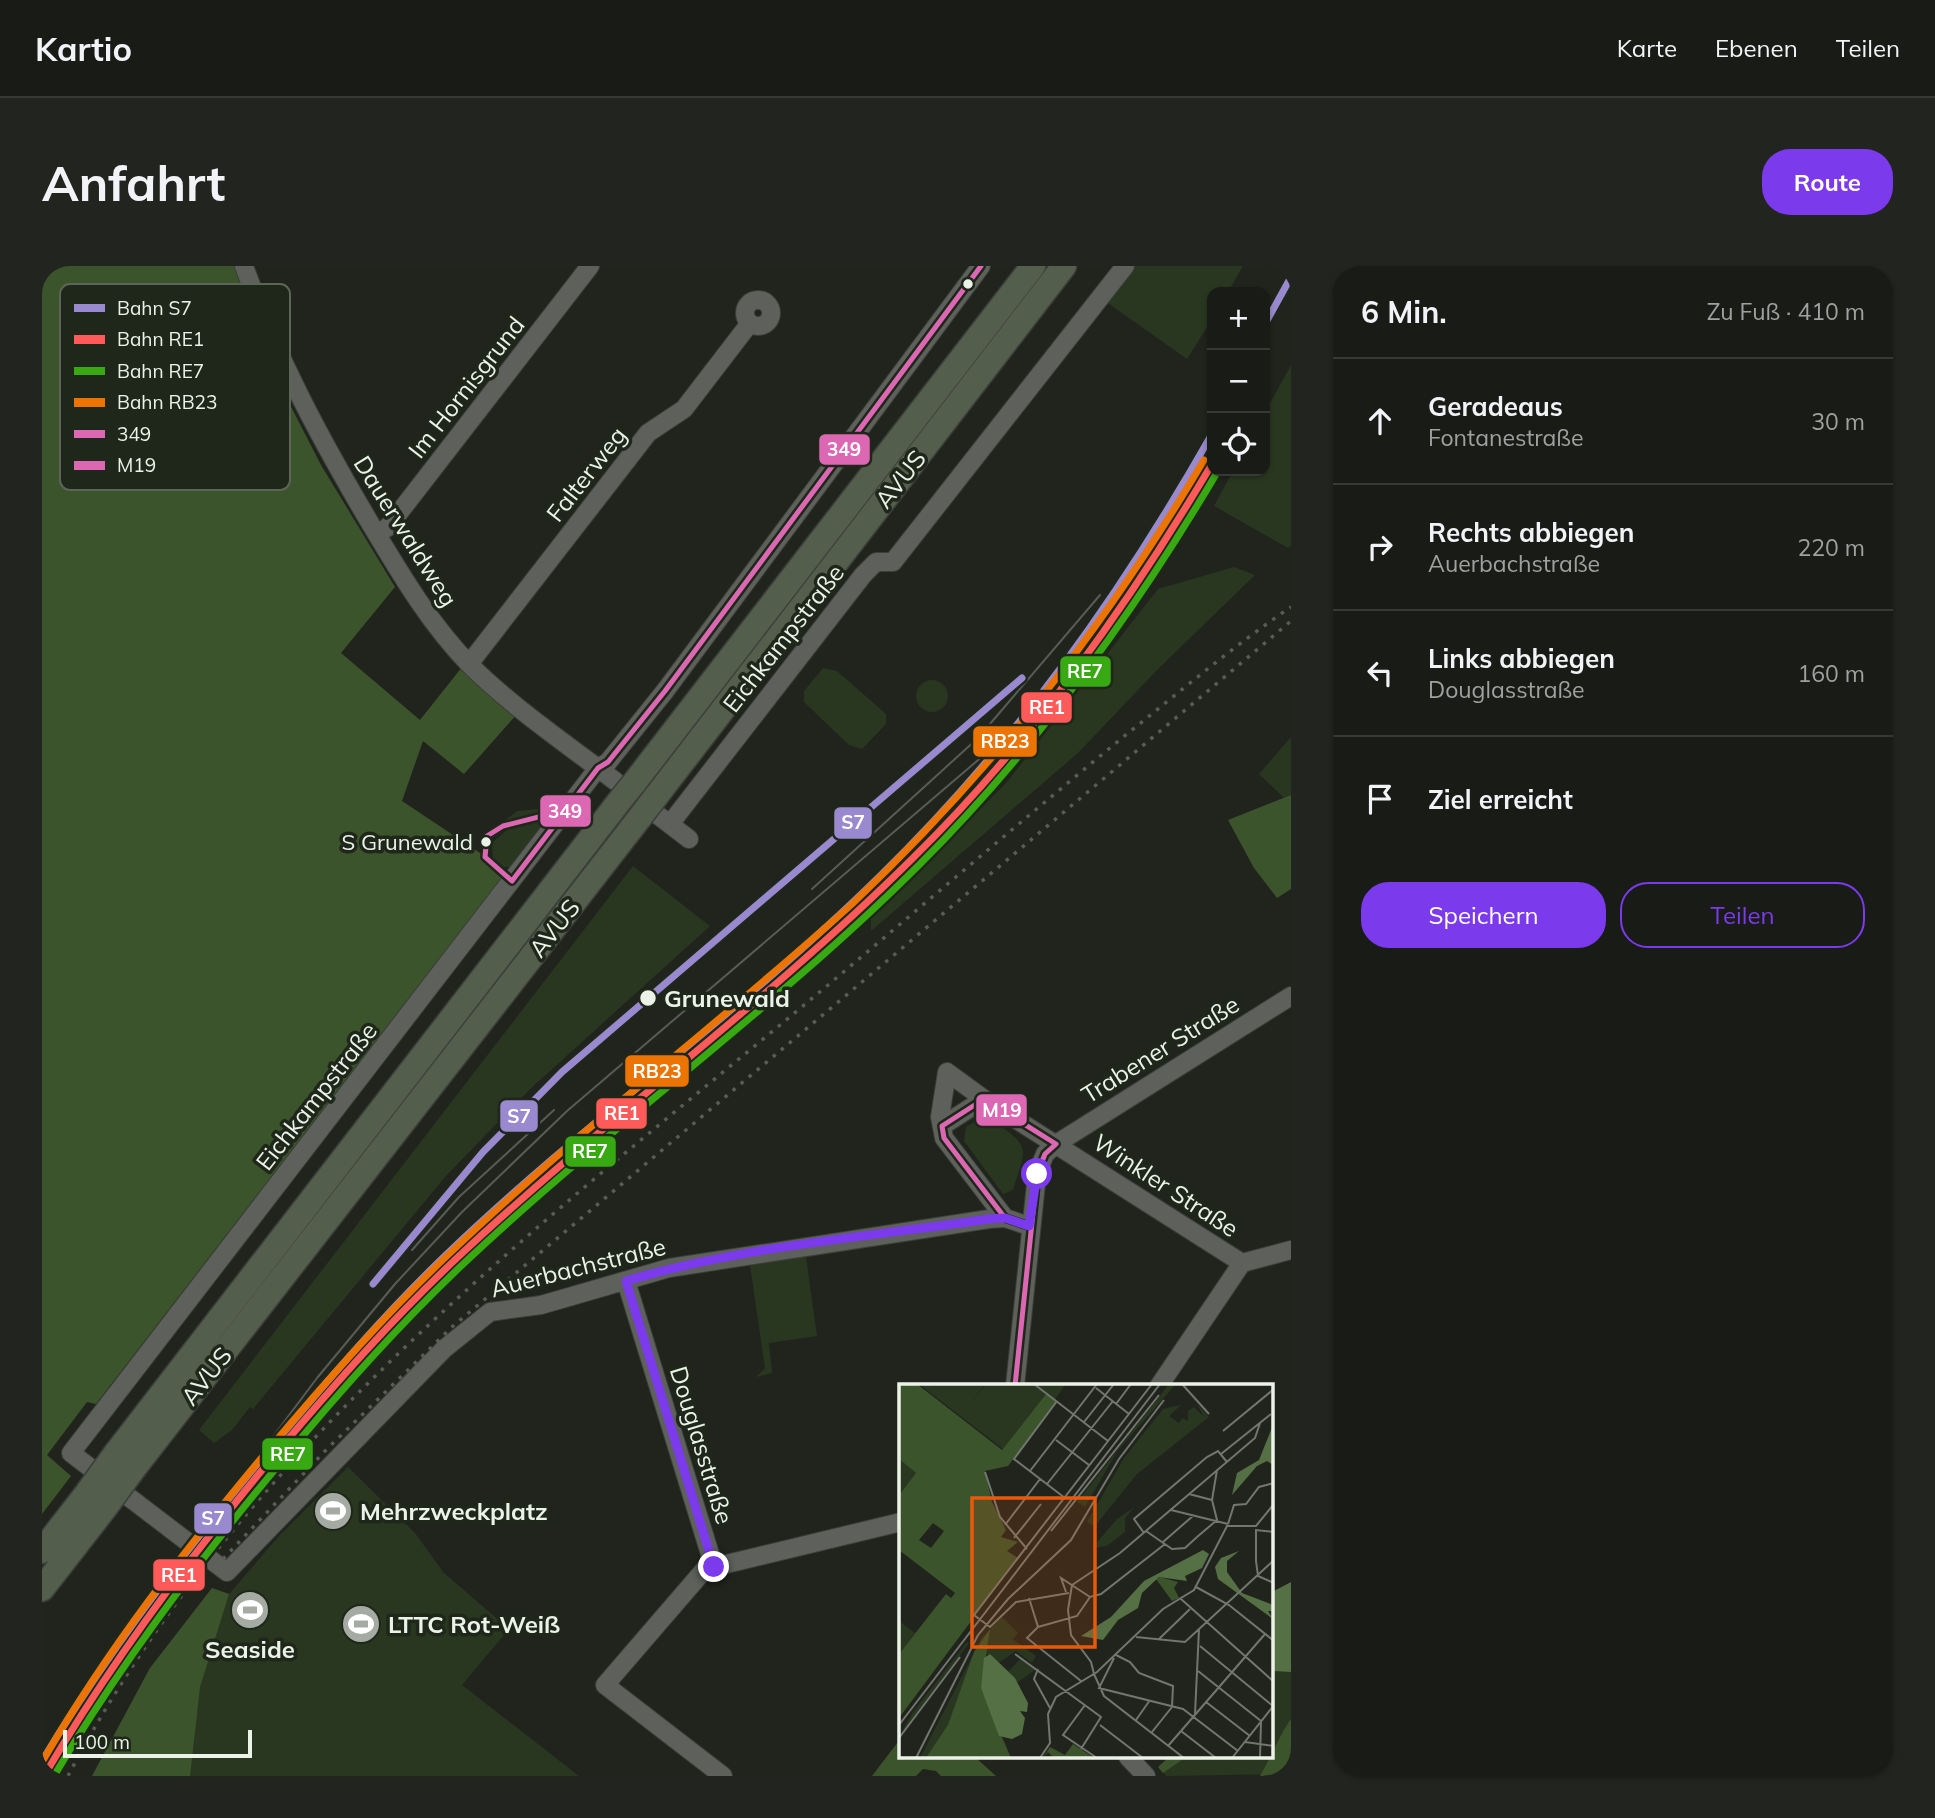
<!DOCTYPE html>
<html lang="de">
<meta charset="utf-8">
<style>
:root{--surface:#181b16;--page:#21241f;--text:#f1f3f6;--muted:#9fa1a1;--line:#363935;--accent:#7c3aed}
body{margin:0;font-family:Mulish,sans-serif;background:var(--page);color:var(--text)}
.controls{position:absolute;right:21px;top:21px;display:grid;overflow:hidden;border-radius:14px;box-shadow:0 2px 5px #0004}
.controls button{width:63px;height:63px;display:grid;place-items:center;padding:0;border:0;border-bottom:2px solid var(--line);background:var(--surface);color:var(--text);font:35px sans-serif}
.scale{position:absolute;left:21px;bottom:18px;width:189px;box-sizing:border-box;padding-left:7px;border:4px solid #edf2e9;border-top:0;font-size:19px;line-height:24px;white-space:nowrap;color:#edf2e9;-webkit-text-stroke:5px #1f271a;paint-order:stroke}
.stop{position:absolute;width:21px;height:21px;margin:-16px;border:5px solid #7c3aed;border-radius:50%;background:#fff}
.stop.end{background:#7c3aed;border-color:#fff;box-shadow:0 2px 7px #0008}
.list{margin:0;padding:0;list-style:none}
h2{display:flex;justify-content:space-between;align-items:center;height:91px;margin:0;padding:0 28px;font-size:30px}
h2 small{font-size:23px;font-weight:400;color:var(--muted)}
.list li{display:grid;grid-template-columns:46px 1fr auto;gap:21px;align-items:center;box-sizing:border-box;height:126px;padding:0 28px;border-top:2px solid var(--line)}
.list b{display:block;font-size:26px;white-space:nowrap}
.list p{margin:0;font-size:23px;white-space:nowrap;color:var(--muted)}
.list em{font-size:23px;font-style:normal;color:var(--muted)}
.actions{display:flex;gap:14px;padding:21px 28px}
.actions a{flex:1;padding:16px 0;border:2px solid var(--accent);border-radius:28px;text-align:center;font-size:24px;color:var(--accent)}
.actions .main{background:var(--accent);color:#fff}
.icon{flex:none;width:38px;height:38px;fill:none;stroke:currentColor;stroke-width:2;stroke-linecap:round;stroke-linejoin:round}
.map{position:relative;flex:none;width:1249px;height:1510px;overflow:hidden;border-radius:28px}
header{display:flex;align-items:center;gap:42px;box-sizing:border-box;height:98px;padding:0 35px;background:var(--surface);border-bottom:2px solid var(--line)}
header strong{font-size:33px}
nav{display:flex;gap:38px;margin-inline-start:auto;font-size:24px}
.intro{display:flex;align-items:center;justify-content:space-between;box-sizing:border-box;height:168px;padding:0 42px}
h1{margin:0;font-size:49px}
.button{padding:18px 32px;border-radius:28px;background:var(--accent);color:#fff;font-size:24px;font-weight:700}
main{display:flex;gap:42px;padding:0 42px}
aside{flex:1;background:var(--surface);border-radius:28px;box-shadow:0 2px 5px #0004}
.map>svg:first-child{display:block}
.green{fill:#293720}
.forest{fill:#3c542c}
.water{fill:#567045}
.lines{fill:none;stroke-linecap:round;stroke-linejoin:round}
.minor-casing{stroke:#3b3e39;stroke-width:20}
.highway-casing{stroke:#3b3e39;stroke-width:27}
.minor{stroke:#5d605b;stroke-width:18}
.highway{stroke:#545e4d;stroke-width:24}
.tram{stroke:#585b56;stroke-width:2}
.rail{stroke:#585b56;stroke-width:3.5;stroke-dasharray:3.5 7;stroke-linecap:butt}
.highway-bridge-casing{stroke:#3b3e39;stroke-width:27;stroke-linecap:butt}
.highway-bridge{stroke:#545e4d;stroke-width:24}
.bus-1-casing{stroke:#1f271a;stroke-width:10}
.bus-2-casing{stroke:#1f271a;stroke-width:10}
.bus-1{stroke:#dc68b3;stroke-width:5}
.bus-2{stroke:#dc68b3;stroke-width:5}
.rail-1-casing{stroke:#1f271a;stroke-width:12}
.rail-2-casing{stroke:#1f271a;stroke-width:12}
.rail-3-casing{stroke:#1f271a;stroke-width:12}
.rail-4-casing{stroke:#1f271a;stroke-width:12}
.rail-1{stroke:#9989ce;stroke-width:7}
.rail-2{stroke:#ff5a5a;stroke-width:7}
.rail-3{stroke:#38a813;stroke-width:7}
.rail-4{stroke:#eb7405;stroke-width:7}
.route{stroke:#7c3aed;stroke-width:9}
.bus-dot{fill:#edf2e9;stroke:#1f271a;stroke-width:2.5}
.labels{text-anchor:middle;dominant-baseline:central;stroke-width:7;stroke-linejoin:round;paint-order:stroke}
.bus-label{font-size:22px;fill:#edf2e9;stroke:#1f271a;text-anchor:end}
.street-label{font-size:24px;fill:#edf2e9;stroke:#1f271a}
.stop-label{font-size:24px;font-weight:bold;fill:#edf2e9;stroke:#1f271a;text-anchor:start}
.poi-label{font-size:24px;font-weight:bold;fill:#edf2e9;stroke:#1f271a;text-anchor:start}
.inset-road{fill:none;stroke:#72766f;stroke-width:2}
.view{fill:#e8590c;fill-opacity:0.15;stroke:#e8590c;stroke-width:3.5}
.inset-edge{fill:none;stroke:#edf2e9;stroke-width:3.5}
.key{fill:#1f271a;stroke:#5d6458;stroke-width:2}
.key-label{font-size:19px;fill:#edf2e9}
.line-badge{stroke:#1f271a;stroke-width:2.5}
.badge-label{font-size:19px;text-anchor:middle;font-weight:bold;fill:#fff}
</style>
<header>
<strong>Kartio</strong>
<nav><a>Karte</a><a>Ebenen</a><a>Teilen</a></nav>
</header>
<div class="intro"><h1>Anfahrt</h1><a class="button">Route</a></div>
<main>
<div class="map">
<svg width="1249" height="1510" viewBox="0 0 1249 1510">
<rect width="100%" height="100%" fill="#20241d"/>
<path class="green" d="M 1090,0 L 1201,0 L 1186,26 L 1170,26 L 1170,53 L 1145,93 L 1063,35 Z
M 1249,99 L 1249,280 L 1246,282 L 1172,240 L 1191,205 L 1223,205 L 1223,146 Z
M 1192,301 L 1213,309 L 1116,403 L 1036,487 L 829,665 L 829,653 L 965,516 L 1116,323 Z
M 781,402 L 795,405 L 844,448 L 844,458 L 820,483 L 807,479 L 762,436 L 762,425 Z
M874 430a16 16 0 1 1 32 0a16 16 0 1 1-32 0Z
M 1249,471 L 1249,529 L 1242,532 L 1217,508 Z
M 498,543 L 498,547 L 460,557 L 475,545 Z
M 507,553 L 471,601 L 460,601 L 451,592 L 450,577 L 466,563 Z
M 591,600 L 668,660 L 487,824 L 403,911 L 211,1143 L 208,1141 L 190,1164 L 172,1177 L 157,1164 Z
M 937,853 C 950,853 979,870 981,885 C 982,896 973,914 971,924 L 961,928 L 922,875 L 924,861 Z
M 764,991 L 775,1070 L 727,1077 L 730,1107 L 714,1111 L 723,1102 L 708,999 Z
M 306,1201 L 373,1267 L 402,1307 L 467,1363 L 420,1419 L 537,1510 L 50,1510 L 108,1402 L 170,1322 L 187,1328 L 237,1270 Z
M 1230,1405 L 1249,1406 L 1249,1508 L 1124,1510 L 1116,1501 L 1127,1491 L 1230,1491 Z"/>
<path class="forest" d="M 0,0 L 194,0 L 243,129 L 279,199 L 353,321 L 299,387 L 378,454 L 420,401 L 475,448 L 422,508 L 381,475 L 360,535 L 465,605 L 54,1138 L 45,1136 L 5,1189 L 29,1210 L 0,1248 Z
M 1249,529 L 1249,623 L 1235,632 L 1212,602 L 1186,554 Z
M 170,1322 L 187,1328 L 158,1421 L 148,1510 L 50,1510 L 108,1402 Z
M 1249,1453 L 1249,1508 L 1218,1510 C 1229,1491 1238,1468 1249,1453 Z
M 859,1472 L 859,1491 L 933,1491 L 954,1510 L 899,1510 L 894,1505 L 881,1503 L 874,1510 L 830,1510 Z
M 1127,1491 L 1144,1491 L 1121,1507 L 1116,1501 Z"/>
<path class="water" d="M 1249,1316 L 1249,1406 L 1230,1405 L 1230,1326 Z"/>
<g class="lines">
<defs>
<path id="minor" d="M 202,0 C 234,91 279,174 328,257 C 358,307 387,357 428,399 C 470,441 526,479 573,515
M 939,0 L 623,425 L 566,496 L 556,502 L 29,1187 L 185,1306 L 402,1083 L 448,1046 L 499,1039 L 627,1002 L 947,953 L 963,952 L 987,960
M703 47a13 13 0 1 1 26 0a13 13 0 1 1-26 0Z
M 335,268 L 346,261 L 548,0
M 427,398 L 606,167 L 642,143 L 708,57
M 617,550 L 647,573
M 628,558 L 821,309 L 834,296 L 851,296 L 1083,0
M 900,860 L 942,833
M 963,952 L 902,872 L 898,851 L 905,806 L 942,833 L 1200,997 L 1249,984
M 584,1015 L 672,1301 L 663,1303 L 563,1419 L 681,1510
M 973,1120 L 995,908 L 1003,888 L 1014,878 L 1249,730
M 1117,1120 L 1200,997
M 672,1301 L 859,1256
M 1086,1491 L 1104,1510"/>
<path id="highway" d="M 592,517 L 991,0
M 612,533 L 1022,0
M 74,1187 L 579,533
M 93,1201 L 599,550
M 0,1285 L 45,1227
M 0,1323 L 63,1242"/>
</defs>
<use href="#minor" class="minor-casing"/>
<use href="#highway" class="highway-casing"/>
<use href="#minor" class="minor"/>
<use href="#highway" class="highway"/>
<path class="tram" d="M 770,623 L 936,472 L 1058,329
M 370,984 L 417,931 L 512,844
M 179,1240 L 275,1112 L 353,1018 L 420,946 L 525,845 L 942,489 L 991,439 L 1021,403"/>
<path class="rail" d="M 181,1293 L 283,1185 L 411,1060 L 1249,355
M 26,1510 C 200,1177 510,951 792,714 C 888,633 983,552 1080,472 C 1135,428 1190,381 1249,341"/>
<defs>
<path id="highway-bridge" d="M 579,533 L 592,517
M 599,550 L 612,533
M 45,1227 L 74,1187
M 63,1242 L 93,1201"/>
</defs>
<use href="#highway-bridge" class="highway-bridge-casing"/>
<use href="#highway-bridge" class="highway-bridge"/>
<defs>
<path id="bus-1" d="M 524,544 L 461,560 L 445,570 L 443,591 L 470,615 L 556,502 L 566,496 L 623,425 L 939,0"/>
<path id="bus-2" d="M 973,1120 L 995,908 L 1003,888 L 1014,878 L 942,833 L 900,860 L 902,872 L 963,952 L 987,960"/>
</defs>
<use href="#bus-1" class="bus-1-casing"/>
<use href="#bus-2" class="bus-2-casing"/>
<use href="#bus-1" class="bus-1"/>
<use href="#bus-2" class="bus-2"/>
<defs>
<path id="rail-1" d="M 1223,58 L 1249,11
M 331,1018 L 441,886 L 520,806 L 980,412
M 0,1495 C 68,1382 147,1279 232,1178 C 288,1112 344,1046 407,986 C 545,854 702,744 838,610 C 972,479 1078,330 1170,168"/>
<path id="rail-2" d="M 2,1510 C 70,1394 149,1289 235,1186 C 293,1118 351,1052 416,991 C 563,853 727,735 870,593 C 989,476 1085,341 1170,198"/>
<path id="rail-3" d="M 12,1510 C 78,1398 156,1295 240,1195 C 296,1127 355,1061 419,1000 C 567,860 734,742 878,598 C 995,481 1092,347 1176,205"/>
<path id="rail-4" d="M 0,1496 C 65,1384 144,1282 227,1183 C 285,1114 344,1047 409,986 C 537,864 678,757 810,638 C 951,504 1063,361 1162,194"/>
</defs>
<use href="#rail-1" class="rail-1-casing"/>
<use href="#rail-2" class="rail-2-casing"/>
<use href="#rail-3" class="rail-3-casing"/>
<use href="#rail-4" class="rail-4-casing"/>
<use href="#rail-1" class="rail-1"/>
<use href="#rail-2" class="rail-2"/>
<use href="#rail-3" class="rail-3"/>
<use href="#rail-4" class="rail-4"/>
</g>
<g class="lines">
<path class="route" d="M 672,1301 L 584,1015 C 701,980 826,971 947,953 L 963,952 L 987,960 L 995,908"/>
</g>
<defs>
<symbol id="stadium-disc" viewBox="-11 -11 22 22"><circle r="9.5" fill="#a5aaa2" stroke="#1f271a"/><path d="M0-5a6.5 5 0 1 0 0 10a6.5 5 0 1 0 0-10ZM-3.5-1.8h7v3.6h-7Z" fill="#fff"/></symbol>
</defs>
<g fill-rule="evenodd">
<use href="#stadium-disc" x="269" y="1223" width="44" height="44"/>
<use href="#stadium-disc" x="186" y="1322" width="44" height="44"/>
<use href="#stadium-disc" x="297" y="1336" width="44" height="44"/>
</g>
<g class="bus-dot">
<circle cx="926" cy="18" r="6"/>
<circle cx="444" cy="576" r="6"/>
<circle cx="606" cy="732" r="9"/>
</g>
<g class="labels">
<g class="bus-label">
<text x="431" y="576">S Grunewald</text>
</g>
<g class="street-label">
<text transform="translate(424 121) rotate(-52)">Im Hornisgrund</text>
<text transform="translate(544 208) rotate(-52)">Falterweg</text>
<text transform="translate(858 213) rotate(-52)">AVUS</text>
<text transform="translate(364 265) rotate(58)">Dauerwaldweg</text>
<text transform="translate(741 372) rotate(-52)">Eichkampstraße</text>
<text transform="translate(512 662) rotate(-52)">AVUS</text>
<text transform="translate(1118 783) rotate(-32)">Trabener Straße</text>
<text transform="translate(274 830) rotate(-52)">Eichkampstraße</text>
<text transform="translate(1124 919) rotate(33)">Winkler Straße</text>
<text transform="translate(536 1001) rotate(-14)">Auerbachstraße</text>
<text transform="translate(164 1110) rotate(-52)">AVUS</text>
<text transform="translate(660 1179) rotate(73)">Douglasstraße</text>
</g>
<g class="stop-label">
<text x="622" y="732">Grunewald</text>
</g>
<g class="poi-label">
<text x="318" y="1245">Mehrzweckplatz</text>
<text x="346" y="1358">LTTC Rot-Weiß</text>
<text x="208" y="1383" text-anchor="middle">Seaside</text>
</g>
</g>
<g transform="translate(857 1118)">
<rect width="374" height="374" fill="#20241d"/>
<path d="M 20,0 L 86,0 L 70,21 L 87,0 L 167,0 L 156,15 L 147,10 L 104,65 ZM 270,0 L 277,0 L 219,66 L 186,123 L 178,118 ZM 298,20 L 310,33 L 238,90 L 196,142 L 188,138 L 225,74 L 264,25 L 282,21 L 270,32 L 280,39 L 283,34 L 289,37 L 289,27 L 295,23 L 305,33 ZM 0,75 L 17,89 L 0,111 ZM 236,123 L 226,134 L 226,148 L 208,162 L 193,164 L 218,135 ZM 103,233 L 119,249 L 114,255 L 137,272 L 133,279 L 117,267 L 98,280 L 92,270 L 87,271 L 100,352 L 112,374 L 21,374 L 83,253 ZM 0,237 L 16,249 L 0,270 ZM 68,258 L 70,259 L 0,353 L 14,328 ZM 121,275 L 136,286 L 119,298 L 109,288 Z" fill="#293720"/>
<path d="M 0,0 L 18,0 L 103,66 L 147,10 L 158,17 L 109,82 L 86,87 L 93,118 L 107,146 L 102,153 L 119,158 L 108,167 L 119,174 L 0,334 L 0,270 L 47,210 L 52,214 L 56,209 L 0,166 L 0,111 L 17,89 L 0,75 ZM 34,139 L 45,147 L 32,164 L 20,156 ZM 261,193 L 279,198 L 275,204 L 280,214 L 273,217 L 257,195 ZM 91,245 L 82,304 L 112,374 L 27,374 L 49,341 L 75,268 ZM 174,360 L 195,374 L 155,374 L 149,368 L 144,374 L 151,363 L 166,371 Z" fill="#3c542c" fill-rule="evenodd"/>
<path d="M 374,41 L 374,81 L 368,77 L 358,82 L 333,111 L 338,89 L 360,76 ZM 304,166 L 310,170 L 303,184 L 286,192 L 288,197 L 260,193 L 243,209 L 239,224 L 219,236 L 204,256 L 182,252 L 212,233 L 245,197 ZM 340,167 L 328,177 L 328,188 L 343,209 L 374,221 L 374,227 L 369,227 L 374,235 L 319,195 L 316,183 L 322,174 ZM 91,270 L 116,294 L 129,319 L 128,328 L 121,327 L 126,334 L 123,350 L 113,355 L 100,352 L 82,304 L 85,274 Z" fill="#567045"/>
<path class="inset-road" d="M 135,0 L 209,57M 283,0 L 310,30M 197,4 L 230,30M 158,17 L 115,75 L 166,114M 217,20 L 232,0M 185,38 L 215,0M 324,47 L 375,5M 157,56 L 190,81M 322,70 L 372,30M 131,87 L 198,0M 86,88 L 101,133 L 128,165M 148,100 L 214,17M 290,110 L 313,116M 272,126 L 329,140M 329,140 L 335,121 L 347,120 L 360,103 L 375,99M 106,141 L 141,95M 152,147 L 260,11M 247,147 L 273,165 L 286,164 L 298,153 L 318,136 L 313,116 L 318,86M 375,148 L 357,146 L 357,177 L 359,192 L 375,199M 245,149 L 235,135 L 308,73 L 319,67 L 328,78M 115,154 L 142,120M 264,158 L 295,131M 173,201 L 221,169 L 356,54 L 361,39M 173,201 L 169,226 L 172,251 L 192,278 L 195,290M 297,203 L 330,221 L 375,257M 167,208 L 162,194 L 191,213 L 202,210 L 266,160M 170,209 L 117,218 L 91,243 L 75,231 L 253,0M 130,214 L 139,243 L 128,254 L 182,297M 282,215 L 375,298M 139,243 L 178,232 L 191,213M 237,253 L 286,258 L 375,176M 259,256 L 291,225M 301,262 L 374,322M 116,270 L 202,333 L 182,365M 217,271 L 231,278 L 240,289 L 274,302 L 273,323 L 253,348M 215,274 L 200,304 L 284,325 L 339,367M 139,285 L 135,295 L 151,324M 299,287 L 362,337M 195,290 L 205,312 L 285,374M 307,318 L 351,352M 186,321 L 164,351 L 198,374M 296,330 L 300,245M 237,336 L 251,316M 0,341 L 261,0M 201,341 L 244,374M 282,347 L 317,374M 0,354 L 61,273M 346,358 L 375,362M 269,362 L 366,250M 17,374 L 79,251 L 109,215 L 172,156 L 220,75 L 265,16M 141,374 L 151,359 L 149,330 L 157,313 L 198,288 L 264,225 L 295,206 L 328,142 L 357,142 L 375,120M 333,374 L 375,321M 361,374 L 362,338"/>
<path class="view" d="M 73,114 L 196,114 L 196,263 L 73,263 Z"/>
<rect width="374" height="374" class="inset-edge"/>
</g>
<rect x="18" y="18" width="230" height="206" rx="10" class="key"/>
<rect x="32" y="38" width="31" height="8" fill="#9989ce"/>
<rect x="32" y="69" width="31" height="9" fill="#ff5a5a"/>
<rect x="32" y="101" width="31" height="8" fill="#38a813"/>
<rect x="32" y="132" width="31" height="9" fill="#eb7405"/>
<rect x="32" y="164" width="31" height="8" fill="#dc68b3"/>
<rect x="32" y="195" width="31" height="9" fill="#dc68b3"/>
<g class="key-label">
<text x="75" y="49">Bahn S7</text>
<text x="75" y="80">Bahn RE1</text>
<text x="75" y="112">Bahn RE7</text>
<text x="75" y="143">Bahn RB23</text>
<text x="75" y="175">349</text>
<text x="75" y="206">M19</text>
</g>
<g class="line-badge">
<rect x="776" y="167" width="53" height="33" rx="7" fill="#dc68b3"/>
<rect x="1017" y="389" width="53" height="33" rx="7" fill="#38a813"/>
<rect x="978" y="425" width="53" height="33" rx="7" fill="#ff5a5a"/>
<rect x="930" y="459" width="66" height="33" rx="7" fill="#eb7405"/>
<rect x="497" y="528" width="53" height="34" rx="7" fill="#dc68b3"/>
<rect x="791" y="540" width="40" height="34" rx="7" fill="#9989ce"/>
<rect x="582" y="788" width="66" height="34" rx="7" fill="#eb7405"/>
<rect x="933" y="827" width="53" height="34" rx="7" fill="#dc68b3"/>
<rect x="553" y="831" width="53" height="33" rx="7" fill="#ff5a5a"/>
<rect x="457" y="833" width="40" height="34" rx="7" fill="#9989ce"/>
<rect x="522" y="869" width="53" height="33" rx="7" fill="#38a813"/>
<rect x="219" y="1171" width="53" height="34" rx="7" fill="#38a813"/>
<rect x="151" y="1236" width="40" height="33" rx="7" fill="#9989ce"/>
<rect x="110" y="1292" width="54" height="34" rx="7" fill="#ff5a5a"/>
</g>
<g class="badge-label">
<text x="802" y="190">349</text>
<text x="1043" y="412">RE7</text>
<text x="1005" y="448">RE1</text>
<text x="963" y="482">RB23</text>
<text x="523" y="552">349</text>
<text x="811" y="563">S7</text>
<text x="615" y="812">RB23</text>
<text x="960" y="851">M19</text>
<text x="580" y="854">RE1</text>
<text x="477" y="857">S7</text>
<text x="548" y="892">RE7</text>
<text x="246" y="1195">RE7</text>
<text x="171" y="1259">S7</text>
<text x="137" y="1316">RE1</text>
</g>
</svg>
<div class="controls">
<button>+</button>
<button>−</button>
<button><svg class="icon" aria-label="locate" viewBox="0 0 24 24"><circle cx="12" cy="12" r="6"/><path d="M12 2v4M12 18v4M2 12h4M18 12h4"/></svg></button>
</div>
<div class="scale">100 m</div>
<div class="stop" style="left:995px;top:908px"></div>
<div class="stop end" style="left:672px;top:1301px"></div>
</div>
<aside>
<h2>6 Min.<small>Zu Fuß · 410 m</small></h2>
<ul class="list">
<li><svg class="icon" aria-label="ahead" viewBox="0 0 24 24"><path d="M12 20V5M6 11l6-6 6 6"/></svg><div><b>Geradeaus</b><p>Fontanestraße</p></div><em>30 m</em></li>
<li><svg class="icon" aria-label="right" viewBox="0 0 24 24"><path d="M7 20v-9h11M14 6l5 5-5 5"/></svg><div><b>Rechts abbiegen</b><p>Auerbachstraße</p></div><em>220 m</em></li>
<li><svg class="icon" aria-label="left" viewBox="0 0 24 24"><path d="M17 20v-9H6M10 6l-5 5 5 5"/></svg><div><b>Links abbiegen</b><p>Douglasstraße</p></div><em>160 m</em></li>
<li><svg class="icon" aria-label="arrive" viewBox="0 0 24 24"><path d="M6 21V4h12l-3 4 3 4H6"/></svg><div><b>Ziel erreicht</b></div></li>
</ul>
<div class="actions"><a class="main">Speichern</a><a>Teilen</a></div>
</aside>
</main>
